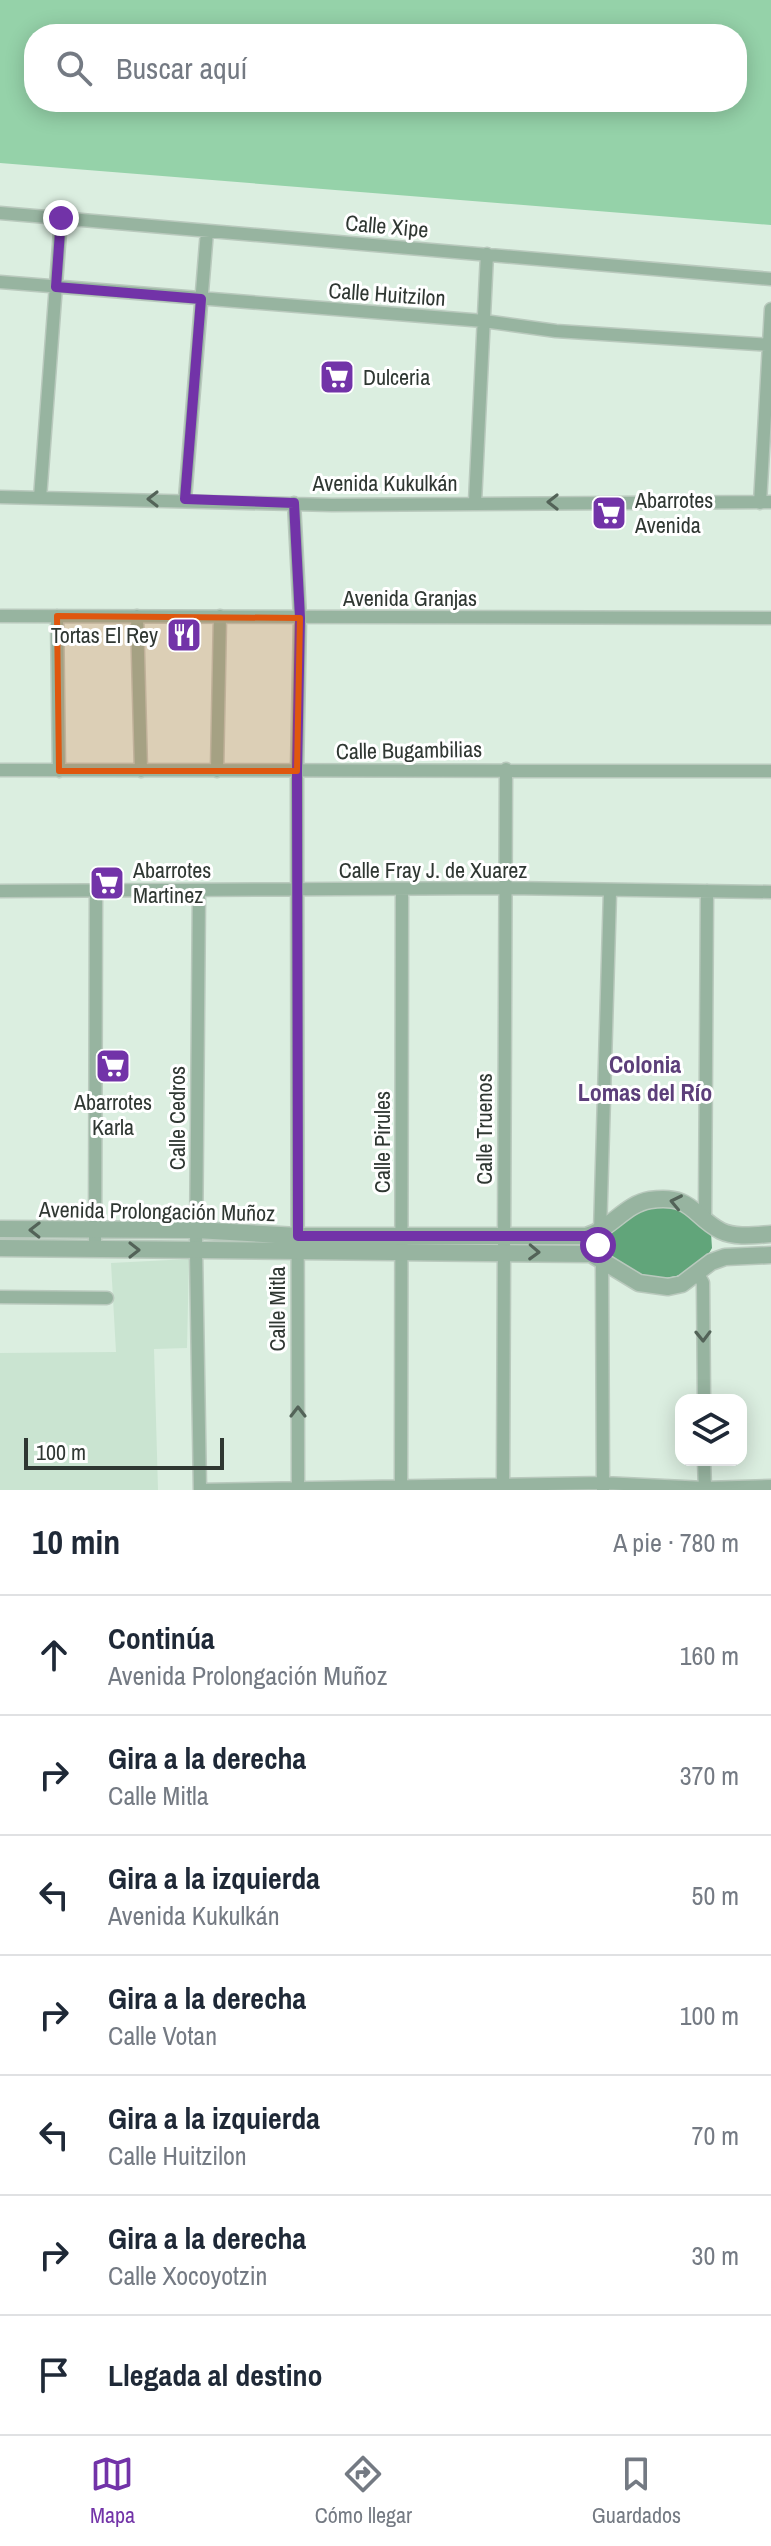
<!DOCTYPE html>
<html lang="es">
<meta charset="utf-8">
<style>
:root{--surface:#fff;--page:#f2f2f3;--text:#1f2937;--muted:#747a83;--line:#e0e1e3;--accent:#7233a8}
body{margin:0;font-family:"Archivo Narrow",sans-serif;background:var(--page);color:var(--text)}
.controls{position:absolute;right:24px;bottom:24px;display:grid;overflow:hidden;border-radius:16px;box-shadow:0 4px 20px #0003}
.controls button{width:72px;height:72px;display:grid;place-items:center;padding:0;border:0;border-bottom:2px solid var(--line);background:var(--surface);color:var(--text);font:40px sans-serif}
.scale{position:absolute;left:24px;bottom:20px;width:200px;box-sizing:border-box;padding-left:8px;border:4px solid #2f3732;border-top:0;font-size:22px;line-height:28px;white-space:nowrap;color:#2f3732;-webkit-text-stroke:6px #fff;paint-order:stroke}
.stop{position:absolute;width:24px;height:24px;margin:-18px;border:6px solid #7233a8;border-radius:50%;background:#fff}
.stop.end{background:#7233a8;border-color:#fff;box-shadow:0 2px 8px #0008}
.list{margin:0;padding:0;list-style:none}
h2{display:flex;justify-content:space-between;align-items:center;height:104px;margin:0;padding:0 32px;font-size:34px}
h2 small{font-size:26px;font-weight:400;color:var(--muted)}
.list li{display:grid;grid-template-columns:52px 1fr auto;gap:24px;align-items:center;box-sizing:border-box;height:120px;padding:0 32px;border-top:2px solid var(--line)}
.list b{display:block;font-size:30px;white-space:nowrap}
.list p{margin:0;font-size:26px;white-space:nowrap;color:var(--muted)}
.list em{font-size:26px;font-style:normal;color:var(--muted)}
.icon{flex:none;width:44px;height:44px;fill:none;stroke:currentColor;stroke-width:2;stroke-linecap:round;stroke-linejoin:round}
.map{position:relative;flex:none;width:771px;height:1490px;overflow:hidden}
.search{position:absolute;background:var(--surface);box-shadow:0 4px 20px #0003;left:24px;right:24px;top:24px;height:88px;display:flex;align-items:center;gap:20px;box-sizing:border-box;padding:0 28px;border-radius:32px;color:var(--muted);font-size:30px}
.sheet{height:944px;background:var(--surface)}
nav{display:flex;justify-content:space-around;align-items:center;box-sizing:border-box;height:112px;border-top:2px solid var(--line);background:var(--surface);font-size:22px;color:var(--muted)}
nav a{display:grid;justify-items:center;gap:4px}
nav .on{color:var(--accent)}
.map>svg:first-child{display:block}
.built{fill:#cae4d1}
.green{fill:#95d2a9;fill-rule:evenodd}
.water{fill:#61a57a}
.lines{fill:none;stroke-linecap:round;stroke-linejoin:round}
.minor-casing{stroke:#b9c9bd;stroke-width:15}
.tertiary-casing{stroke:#b9c9bd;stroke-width:19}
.minor{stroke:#97b4a0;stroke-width:12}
.tertiary{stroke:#97b4a0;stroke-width:16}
.oneway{stroke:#536358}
.route{stroke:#7233a8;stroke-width:10}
.marked{fill:#df570e;fill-opacity:0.2;stroke:#df570e;stroke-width:6;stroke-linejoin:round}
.labels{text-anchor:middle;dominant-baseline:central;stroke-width:6;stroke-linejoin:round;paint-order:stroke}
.street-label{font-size:22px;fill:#2f3732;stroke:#fff}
.poi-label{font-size:22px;fill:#2f3732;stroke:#fff;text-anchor:start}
.neighbourhood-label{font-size:24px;font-weight:bold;fill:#5c3f7a;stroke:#fff}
</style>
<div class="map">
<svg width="771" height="1490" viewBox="0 0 771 1490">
<rect width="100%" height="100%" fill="#dbeee0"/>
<path class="built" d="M 189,1259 L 187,1348 L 154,1349 L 158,1490 L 0,1490 L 0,1353 L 116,1352 L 111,1263 Z"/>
<path class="green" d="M 0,0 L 771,0 L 771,225 L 0,163 ZM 34,34 L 737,34 L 737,102 L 34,102 Z"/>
<path class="water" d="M 666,1204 L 686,1210 L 711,1233 L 712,1248 C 698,1274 666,1284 638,1275 C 629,1272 619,1263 611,1257 L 610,1234 C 626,1216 642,1209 666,1204 Z"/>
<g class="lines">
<defs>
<path id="minor" d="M 0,213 L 771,279
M 0,282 L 484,321 L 556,331 L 771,345
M 0,497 L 332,505 L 771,502
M 40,498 L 61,218
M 185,499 L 207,231
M 475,502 L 487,254
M 294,503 L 300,618 L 297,771 L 298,1490
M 760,503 L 771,309
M 0,616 L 771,618
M 57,616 L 59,771
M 137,616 L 141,771
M 0,770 L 771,771
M 217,771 L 220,616
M 0,891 L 505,888 L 771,892
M 199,891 L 196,1251 L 200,1490
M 705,1216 L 707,891
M 600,1233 L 610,892
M 95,1250 L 96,890
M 602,1259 L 603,1490
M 698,1274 L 703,1283 L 704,1400
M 0,1297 L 107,1298
M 704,1460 L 705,1490
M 200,1490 L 603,1483 L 705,1488 L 771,1486
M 401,1490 L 402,889
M 503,1490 L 506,769"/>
<path id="tertiary" d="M 0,1229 L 196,1230 L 298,1236 L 586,1236 C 610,1230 625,1204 650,1200 C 693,1194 692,1216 721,1231 C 735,1238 756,1235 771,1234
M 0,1248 L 591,1254 L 639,1283 L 668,1287 L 682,1284 L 711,1262 L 725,1257 L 771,1255"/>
</defs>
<use href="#minor" class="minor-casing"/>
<use href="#tertiary" class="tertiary-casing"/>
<use href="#minor" class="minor"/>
<use href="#tertiary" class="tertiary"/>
</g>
<defs><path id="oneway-chevron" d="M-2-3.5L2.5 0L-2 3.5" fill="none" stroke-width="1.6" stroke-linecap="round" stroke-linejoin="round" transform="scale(2)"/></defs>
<g class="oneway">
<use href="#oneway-chevron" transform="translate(153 499) rotate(180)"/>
<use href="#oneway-chevron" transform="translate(553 502) rotate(180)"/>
<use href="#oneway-chevron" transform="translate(676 1202) rotate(-168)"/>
<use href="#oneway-chevron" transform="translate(35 1230) rotate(-179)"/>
<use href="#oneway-chevron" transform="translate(134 1250)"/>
<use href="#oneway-chevron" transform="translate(534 1252) rotate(2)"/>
<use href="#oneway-chevron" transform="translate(703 1336) rotate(89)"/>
<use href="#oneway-chevron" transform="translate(298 1412) rotate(-90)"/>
</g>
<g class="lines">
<path class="route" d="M 61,218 L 56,287 L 201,299 L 185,499 L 294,503 L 300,618 L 297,771 L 298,1236 L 586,1236 L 600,1233 L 598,1245"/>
</g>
<path class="marked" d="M 57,616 L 300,618 L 297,771 L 59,771 Z"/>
<defs>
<symbol id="supermarket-square" viewBox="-11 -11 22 22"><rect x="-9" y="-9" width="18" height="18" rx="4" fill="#7233a8" stroke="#fff"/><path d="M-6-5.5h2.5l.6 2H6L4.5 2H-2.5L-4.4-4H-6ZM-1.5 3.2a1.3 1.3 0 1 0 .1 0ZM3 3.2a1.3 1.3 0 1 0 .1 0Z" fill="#fff"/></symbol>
<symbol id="restaurant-square" viewBox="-11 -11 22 22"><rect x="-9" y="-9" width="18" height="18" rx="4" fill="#7233a8" stroke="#fff"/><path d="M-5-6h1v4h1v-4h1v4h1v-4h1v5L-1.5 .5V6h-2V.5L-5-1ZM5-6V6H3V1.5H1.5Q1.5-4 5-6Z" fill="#fff"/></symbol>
</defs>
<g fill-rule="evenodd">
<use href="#supermarket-square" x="317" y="357" width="40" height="40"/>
<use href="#supermarket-square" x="589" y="493" width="40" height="40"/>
<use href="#restaurant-square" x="164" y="615" width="40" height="40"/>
<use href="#supermarket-square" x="87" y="863" width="40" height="40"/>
<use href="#supermarket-square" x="93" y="1046" width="40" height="40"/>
</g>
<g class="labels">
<g class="street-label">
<text transform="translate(387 226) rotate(5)">Calle Xipe</text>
<text transform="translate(387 294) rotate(4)">Calle Huitzilon</text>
<text x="385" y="483">Avenida Kukulkán</text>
<text x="410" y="598">Avenida Granjas</text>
<text transform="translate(409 750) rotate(-1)">Calle Bugambilias</text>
<text x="433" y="870">Calle Fray J. de Xuarez</text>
<text transform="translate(177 1118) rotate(-90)">Calle Cedros</text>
<text transform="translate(484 1129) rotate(-90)">Calle Truenos</text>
<text transform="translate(382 1142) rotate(-90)">Calle Pirules</text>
<text transform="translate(157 1211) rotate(1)">Avenida Prolongación Muñoz</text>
<text transform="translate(277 1309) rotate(-90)">Calle Mitla</text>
</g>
<g class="poi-label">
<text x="363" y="377">Dulceria</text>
<text x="635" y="500">Abarrotes<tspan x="635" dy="25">Avenida</tspan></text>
<text x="158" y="635" text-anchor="end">Tortas El Rey</text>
<text x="133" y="870">Abarrotes<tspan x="133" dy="25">Martinez</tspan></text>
<text x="113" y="1102" text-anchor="middle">Abarrotes<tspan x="113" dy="25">Karla</tspan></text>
</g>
<g class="neighbourhood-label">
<text x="645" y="1064">Colonia<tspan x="645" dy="28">Lomas del Río</tspan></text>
</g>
</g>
</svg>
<div class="controls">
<button><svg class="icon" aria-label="layers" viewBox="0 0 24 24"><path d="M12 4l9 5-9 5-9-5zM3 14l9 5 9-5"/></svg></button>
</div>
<div class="scale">100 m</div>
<div class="stop" style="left:598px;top:1245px"></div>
<div class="stop end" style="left:61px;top:218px"></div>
<div class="search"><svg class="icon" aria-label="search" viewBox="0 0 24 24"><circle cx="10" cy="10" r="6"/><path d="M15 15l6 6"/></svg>Buscar aquí</div>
</div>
<section class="sheet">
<h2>10 min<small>A pie · 780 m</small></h2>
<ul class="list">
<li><svg class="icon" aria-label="ahead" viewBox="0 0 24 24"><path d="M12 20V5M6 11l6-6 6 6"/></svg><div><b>Continúa</b><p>Avenida Prolongación Muñoz</p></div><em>160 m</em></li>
<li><svg class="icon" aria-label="right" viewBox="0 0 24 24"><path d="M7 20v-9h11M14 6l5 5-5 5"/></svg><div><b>Gira a la derecha</b><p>Calle Mitla</p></div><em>370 m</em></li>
<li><svg class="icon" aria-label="left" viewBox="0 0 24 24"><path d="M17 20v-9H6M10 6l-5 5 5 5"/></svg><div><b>Gira a la izquierda</b><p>Avenida Kukulkán</p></div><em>50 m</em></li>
<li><svg class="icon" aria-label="right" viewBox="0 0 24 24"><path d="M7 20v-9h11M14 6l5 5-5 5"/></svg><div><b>Gira a la derecha</b><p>Calle Votan</p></div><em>100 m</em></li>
<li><svg class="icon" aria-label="left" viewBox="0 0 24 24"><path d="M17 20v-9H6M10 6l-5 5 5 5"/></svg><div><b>Gira a la izquierda</b><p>Calle Huitzilon</p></div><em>70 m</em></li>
<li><svg class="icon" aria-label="right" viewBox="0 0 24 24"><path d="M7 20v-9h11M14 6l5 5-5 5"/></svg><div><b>Gira a la derecha</b><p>Calle Xocoyotzin</p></div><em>30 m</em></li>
<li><svg class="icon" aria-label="arrive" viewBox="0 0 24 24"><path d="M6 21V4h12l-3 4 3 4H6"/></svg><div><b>Llegada al destino</b></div></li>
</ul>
</section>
<nav>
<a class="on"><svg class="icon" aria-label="map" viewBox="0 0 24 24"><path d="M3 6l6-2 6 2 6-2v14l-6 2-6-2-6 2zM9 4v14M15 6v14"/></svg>Mapa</a>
<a><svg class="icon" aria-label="directions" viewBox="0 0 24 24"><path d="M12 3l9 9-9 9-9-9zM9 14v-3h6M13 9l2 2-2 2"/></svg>Cómo llegar</a>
<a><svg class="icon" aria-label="saved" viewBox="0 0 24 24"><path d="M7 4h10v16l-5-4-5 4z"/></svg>Guardados</a>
</nav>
